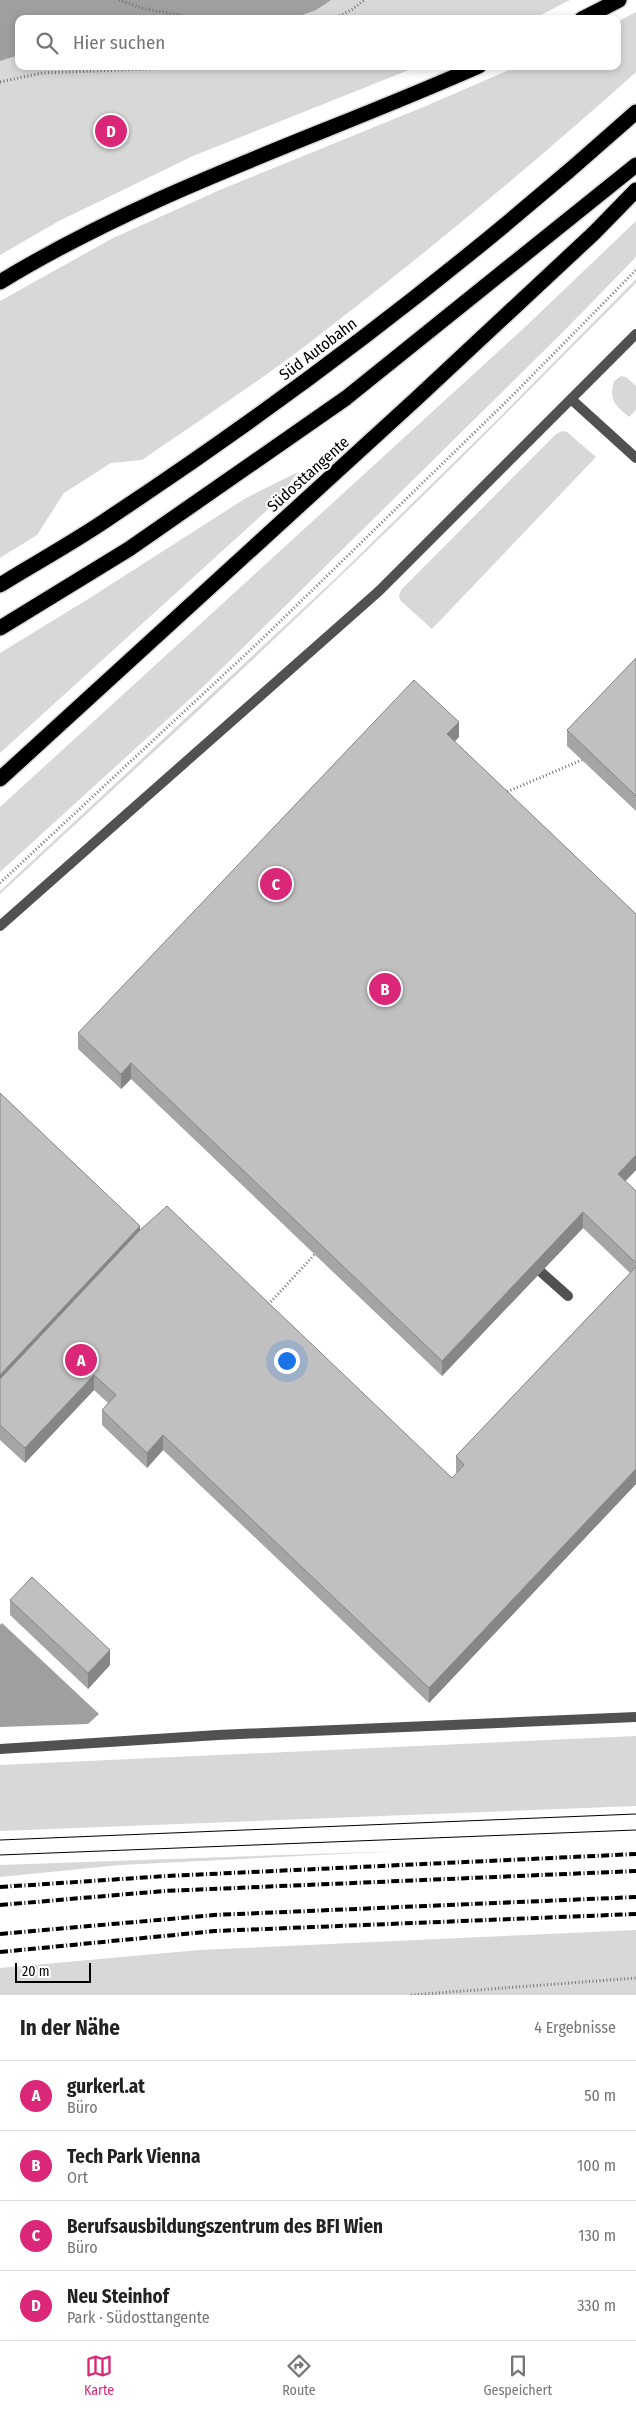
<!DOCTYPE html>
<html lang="de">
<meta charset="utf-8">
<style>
:root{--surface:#fff;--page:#f2f2f2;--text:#222;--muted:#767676;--line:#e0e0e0;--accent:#db2777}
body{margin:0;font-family:"Fira Sans Condensed",sans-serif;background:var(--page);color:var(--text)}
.scale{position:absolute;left:15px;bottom:12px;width:76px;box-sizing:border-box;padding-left:5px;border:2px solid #000;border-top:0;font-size:14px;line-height:18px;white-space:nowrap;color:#000;-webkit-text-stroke:4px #fff;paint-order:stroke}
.you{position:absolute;left:286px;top:1360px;width:18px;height:18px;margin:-12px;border:4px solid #fff;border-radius:50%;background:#1a73e8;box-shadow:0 0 0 8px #1a73e833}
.badge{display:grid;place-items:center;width:32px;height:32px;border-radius:50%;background:var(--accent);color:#fff;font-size:16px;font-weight:700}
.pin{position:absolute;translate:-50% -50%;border:2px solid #fff;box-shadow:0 1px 5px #0006}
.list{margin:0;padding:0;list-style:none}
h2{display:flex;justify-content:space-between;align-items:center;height:65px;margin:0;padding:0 20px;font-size:21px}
h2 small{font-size:16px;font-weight:400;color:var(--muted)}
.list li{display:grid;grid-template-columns:32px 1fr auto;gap:15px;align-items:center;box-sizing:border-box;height:70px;padding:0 20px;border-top:1px solid var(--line)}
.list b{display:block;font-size:19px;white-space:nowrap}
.list p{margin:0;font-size:16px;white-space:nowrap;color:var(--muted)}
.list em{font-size:16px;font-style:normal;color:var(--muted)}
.icon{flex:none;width:28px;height:28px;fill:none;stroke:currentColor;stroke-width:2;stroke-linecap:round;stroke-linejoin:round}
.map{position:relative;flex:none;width:636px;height:1995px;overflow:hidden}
.search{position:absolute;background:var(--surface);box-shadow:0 2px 8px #0003;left:15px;right:15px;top:15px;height:55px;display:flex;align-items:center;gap:12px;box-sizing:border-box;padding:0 18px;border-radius:10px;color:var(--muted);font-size:19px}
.sheet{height:345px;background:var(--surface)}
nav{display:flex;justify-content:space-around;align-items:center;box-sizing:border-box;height:70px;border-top:1px solid var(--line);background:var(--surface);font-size:14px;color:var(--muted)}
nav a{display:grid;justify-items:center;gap:2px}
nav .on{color:var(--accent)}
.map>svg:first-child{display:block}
.green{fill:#d8d8d8}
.water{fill:#9f9f9f}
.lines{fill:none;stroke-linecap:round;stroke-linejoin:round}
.highway-casing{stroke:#dbdbdb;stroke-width:18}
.path{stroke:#737373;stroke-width:3;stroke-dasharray:1 2.5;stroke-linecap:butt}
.lane{stroke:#515151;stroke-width:10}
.highway{stroke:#000;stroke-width:15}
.tram{stroke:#000;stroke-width:1}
.rail{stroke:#000;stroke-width:4;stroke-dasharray:8 2.5 1 2.5;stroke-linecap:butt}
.wall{fill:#a5a5a5}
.shaded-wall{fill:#868686}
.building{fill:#c0c0c0;stroke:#868686}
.labels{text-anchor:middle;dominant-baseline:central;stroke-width:4;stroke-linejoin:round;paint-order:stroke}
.street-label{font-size:16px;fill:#000;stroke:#fff}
</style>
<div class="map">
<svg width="636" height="1995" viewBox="0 0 636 1995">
<rect width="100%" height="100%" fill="#fff"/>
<path class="green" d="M 0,0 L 570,0 L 533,19 L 19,19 L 19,66 L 419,66 L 193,156 L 59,221 L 0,255 Z
M 636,12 L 636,72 C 528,169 415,262 300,350 C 249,388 194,424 142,460 L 111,463 L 64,493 L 37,535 L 0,558 L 0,301 L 113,238 L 222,189 L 426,106 L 518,66 L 617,66 L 617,22 Z
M 636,221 L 636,257 L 566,329 L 204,686 L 0,872 L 0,807 L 524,328 Z
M 636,279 L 636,283 C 542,377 449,472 353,564 C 237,676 118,785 0,894 L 0,891 L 338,576 L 497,420 Z
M 621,376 L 626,377 L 636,386 L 636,410 L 629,417 C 616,406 608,400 614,381 Z
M 562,431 L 567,432 L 596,457 L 432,629 L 401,601 L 399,596 L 401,590 L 555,435 Z
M 298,472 L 276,502 L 0,753 L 0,653 L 85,601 L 246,498 Z
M 636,1736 L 636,1806 L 0,1831 L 0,1765 Z
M 400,1851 L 120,1865 L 0,1877 L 0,1865 Z
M 636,1930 L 636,1995 L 0,1995 L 0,1968 L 199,1950 Z"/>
<path class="water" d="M 0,0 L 331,0 L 316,10 L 292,19 L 19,19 L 19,55 L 0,61 Z
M 2,1623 L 99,1714 L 88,1724 L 0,1727 L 0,1625 Z"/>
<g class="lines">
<defs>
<path id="highway" d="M 582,19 L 619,0
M 0,282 C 151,190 319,137 479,66
M 0,585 C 37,562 76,541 112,516 C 296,394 472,259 636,112
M 0,628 L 129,549 L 346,398 L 636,165
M 0,779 L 416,399 L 594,233 L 636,190"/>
</defs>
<use href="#highway" class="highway-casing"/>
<path class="path" d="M 119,0 L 141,8 L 201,19
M 333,19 L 353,9 L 364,0
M 0,82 L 42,73 L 227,66
M 504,793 L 582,760
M 0,883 L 261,640 L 510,398 L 636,270
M 266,1307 L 315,1254
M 411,1995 L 636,1978"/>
<path class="lane" d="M 571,399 L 636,458
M 0,926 L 379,591 L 636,334
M 541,1272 L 568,1296
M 0,1749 L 218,1735 L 636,1717"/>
<use href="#highway" class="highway"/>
<path class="tram" d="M 0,1840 L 636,1814
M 0,1855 L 636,1830"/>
<path class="rail" d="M 0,1887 L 167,1876 L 636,1854
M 0,1905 L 164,1891 L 636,1871
M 0,1934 L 214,1915 L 636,1897
M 0,1952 L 215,1931 L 636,1914"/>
</g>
<path class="wall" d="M 636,658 L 636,811 L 567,746 L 567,730 Z
M 459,737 L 455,741 L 636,1170 L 625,1181 L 636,1191 L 636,1484 L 429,1703 L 163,1450 L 147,1468 L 102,1425 L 102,1410 L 108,1403 L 94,1390 L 25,1463 L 0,1440 L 0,1093 L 140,1230 L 452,1478 L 457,1473 L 456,1472 L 456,1456 L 630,1273 L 583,1228 L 442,1376 L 131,1079 L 121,1089 L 78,1049 L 78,1033 Z
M 10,1600 L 110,1665 L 88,1689 L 10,1615 Z"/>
<path class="shaded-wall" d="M 459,722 L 459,737 L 447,749 L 447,734 Z
M 131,1063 L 131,1079 L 121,1089 L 121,1074 Z
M 636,1155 L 636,1170 L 618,1189 L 618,1174 Z
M 583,1212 L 583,1228 L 442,1376 L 442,1361 Z
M 140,1226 L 140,1245 L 0,1394 L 0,1375 Z
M 94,1375 L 94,1390 L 25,1463 L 25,1448 Z
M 163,1435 L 163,1450 L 147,1468 L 147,1453 Z
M 636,1469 L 636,1484 L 429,1703 L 429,1688 Z
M 110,1650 L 110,1665 L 88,1689 L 88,1673 Z"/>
<path class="building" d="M 636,658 L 636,796 L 567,730 Z
M 414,680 L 459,722 L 447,734 L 636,914 L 636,1155 L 618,1174 L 636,1191 L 636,1263 L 583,1212 L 442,1361 L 131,1063 L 121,1074 L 78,1033 Z
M 0,1093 L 140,1226 L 0,1375 Z
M 167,1206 L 452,1478 L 464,1465 L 456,1456 L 636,1267 L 636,1469 L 429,1688 L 163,1435 L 147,1453 L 102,1410 L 116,1395 L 94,1375 L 25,1448 L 0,1425 L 0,1379 L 140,1230 Z
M 32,1577 L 110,1650 L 88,1673 L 10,1600 Z"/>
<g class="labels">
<g class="street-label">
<text transform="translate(318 349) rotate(-37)">Süd Autobahn</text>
<text transform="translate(308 474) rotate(-42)">Südosttangente</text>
</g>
</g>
</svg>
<div class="scale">20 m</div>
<div class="you"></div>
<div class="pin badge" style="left:81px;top:1360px">A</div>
<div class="pin badge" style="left:385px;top:989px">B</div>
<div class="pin badge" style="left:276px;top:884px">C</div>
<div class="pin badge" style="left:111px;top:131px">D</div>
<div class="search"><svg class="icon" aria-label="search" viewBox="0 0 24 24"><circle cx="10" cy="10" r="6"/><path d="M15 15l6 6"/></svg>Hier suchen</div>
</div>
<section class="sheet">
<h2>In der Nähe<small>4 Ergebnisse</small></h2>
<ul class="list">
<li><span class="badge">A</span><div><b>gurkerl.at</b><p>Büro</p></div><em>50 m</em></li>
<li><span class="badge">B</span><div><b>Tech Park Vienna</b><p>Ort</p></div><em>100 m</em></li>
<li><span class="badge">C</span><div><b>Berufsausbildungszentrum des BFI Wien</b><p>Büro</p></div><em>130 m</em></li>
<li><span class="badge">D</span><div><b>Neu Steinhof</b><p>Park · Südosttangente</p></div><em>330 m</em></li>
</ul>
</section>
<nav>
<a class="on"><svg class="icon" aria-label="map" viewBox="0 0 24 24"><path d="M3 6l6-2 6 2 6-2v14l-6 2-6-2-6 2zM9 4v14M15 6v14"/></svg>Karte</a>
<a><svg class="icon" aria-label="directions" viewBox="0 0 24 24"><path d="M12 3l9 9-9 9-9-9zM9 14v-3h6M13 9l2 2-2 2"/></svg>Route</a>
<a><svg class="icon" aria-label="saved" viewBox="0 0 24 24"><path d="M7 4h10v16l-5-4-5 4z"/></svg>Gespeichert</a>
</nav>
